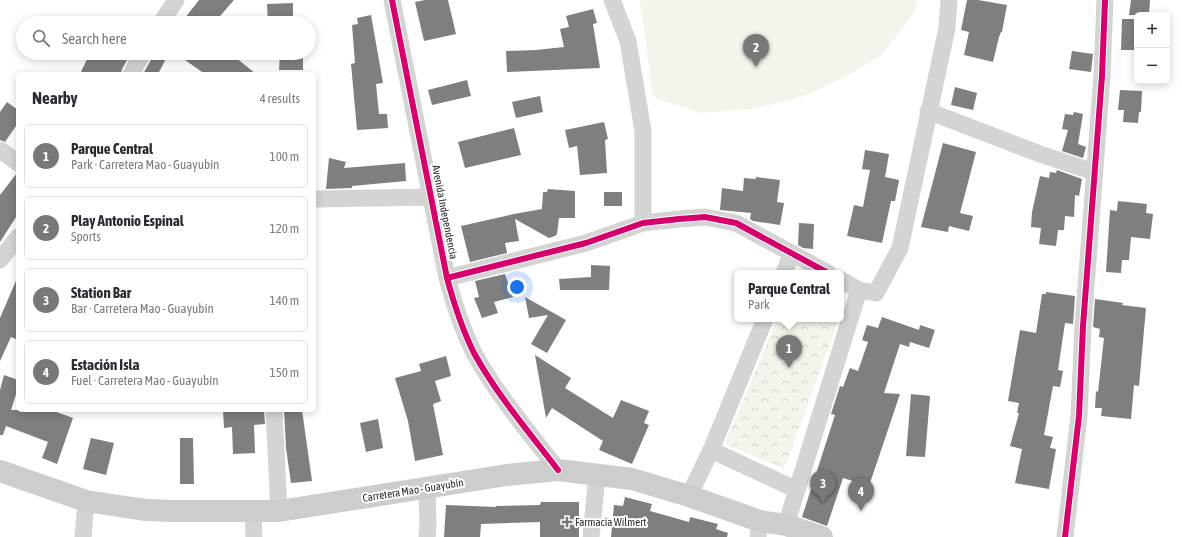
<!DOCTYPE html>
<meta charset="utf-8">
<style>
:root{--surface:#fff;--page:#f2f2f3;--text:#2b2b33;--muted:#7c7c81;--line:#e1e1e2;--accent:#787878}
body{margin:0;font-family:"Asap Condensed",sans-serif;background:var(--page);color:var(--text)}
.controls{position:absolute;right:12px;top:12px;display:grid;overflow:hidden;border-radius:6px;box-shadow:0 2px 10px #0003}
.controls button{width:36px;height:36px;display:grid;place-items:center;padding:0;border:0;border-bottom:1px solid var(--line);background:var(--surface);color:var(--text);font:20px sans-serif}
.you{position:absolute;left:517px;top:287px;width:14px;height:14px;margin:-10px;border:3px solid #fff;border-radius:50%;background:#1a73e8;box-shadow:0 0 0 6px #1a73e833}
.badge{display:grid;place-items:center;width:26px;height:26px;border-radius:50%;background:var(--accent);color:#fff;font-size:13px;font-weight:700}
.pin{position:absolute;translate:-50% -33px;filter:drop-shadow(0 1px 2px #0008)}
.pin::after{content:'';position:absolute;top:21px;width:14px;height:12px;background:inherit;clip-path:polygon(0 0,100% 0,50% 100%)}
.popup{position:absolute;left:734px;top:270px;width:110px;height:52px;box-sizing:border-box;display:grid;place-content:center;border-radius:6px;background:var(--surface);filter:drop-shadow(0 1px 3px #0005);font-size:13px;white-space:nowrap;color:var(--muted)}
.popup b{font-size:15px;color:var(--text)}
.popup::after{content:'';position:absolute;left:50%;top:100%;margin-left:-8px;border:8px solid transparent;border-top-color:var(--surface)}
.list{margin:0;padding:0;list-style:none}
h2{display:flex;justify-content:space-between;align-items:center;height:52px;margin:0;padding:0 16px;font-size:17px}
h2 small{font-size:13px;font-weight:400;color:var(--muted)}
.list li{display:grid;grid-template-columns:26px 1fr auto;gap:12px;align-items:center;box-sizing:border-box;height:64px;margin:0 8px 8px;padding:0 8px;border:1px solid var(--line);border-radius:6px}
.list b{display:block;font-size:15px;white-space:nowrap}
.list p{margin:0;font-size:13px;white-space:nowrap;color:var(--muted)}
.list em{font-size:13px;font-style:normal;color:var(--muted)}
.icon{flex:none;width:22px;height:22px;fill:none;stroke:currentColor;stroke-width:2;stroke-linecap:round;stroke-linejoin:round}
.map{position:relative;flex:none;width:1182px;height:537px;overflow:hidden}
.search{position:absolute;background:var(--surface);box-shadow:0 2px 10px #0003;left:16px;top:16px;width:300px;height:44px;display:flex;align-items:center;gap:10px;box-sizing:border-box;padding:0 14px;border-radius:22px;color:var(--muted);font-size:15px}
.panel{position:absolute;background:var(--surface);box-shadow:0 2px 10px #0003;left:16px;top:72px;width:300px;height:340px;border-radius:6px}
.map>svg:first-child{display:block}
.park{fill:url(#park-crowns)}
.pitch{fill:#f2f5ec}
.building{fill:#7f7f7f}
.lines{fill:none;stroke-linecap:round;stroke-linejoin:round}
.minor{stroke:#d4d4d4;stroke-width:17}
.secondary{stroke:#cdcdcd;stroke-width:22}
.cycleway-casing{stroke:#fff;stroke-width:8}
.cycleway{stroke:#d6006c;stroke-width:6}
.poi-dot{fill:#787878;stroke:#fff;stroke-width:1.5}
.labels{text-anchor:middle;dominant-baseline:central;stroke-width:4;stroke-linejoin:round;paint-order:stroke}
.street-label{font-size:11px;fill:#2f2f2f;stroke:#fff}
.poi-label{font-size:11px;fill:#2f2f2f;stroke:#fff;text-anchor:start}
</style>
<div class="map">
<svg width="1182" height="537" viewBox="0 0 1182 537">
<defs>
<pattern id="park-crowns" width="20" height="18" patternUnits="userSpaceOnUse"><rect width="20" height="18" fill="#f2f5ec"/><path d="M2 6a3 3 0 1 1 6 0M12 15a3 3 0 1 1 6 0" fill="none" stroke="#d0d2cb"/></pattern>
</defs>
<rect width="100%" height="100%" fill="#fff"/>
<path class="park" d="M 777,319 L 839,319 L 784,469 L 725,444 Z"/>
<path class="pitch" d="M 640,0 L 918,0 L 913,14 L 881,56 L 843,78 L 802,97 L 751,109 L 701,113 L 653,97 Z"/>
<path class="building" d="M 199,0 L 234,0 L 214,23 L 181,23 Z
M 425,0 L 448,0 L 456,34 L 424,41 L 415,2 Z
M 967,0 L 978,0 L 1007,5 L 1002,32 L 1001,32 L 999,37 L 993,62 L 964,55 L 969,32 L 961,30 Z
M 1131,0 L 1150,0 L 1149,15 L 1129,15 Z
M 293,3 L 293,23 L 268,23 L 267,4 Z
M 593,9 L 597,23 L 593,24 L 600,68 L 507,72 L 506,51 L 536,50 L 564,47 L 560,29 L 569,27 L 566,16 Z
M 371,15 L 383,83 L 376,84 L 379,114 L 387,114 L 388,128 L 357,130 L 351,64 L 355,63 L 352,25 L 358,24 L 357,18 Z
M 1122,19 L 1137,19 L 1137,50 L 1121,50 Z
M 1072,51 L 1093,54 L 1091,72 L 1069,69 Z
M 90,53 L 131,53 L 122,69 L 121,74 L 80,74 Z
M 153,53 L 169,53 L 158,74 L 143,74 L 152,58 Z
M 175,53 L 230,53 L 256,74 L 205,74 Z
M 280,53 L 303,53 L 303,70 L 279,70 Z
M 467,80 L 471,96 L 432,105 L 428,90 Z
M 955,87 L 977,93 L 973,110 L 951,105 Z
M 1120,90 L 1142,91 L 1141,112 L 1139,112 L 1138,123 L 1123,122 L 1124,110 L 1118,110 Z
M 540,96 L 543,112 L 516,118 L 512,102 Z
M 7,102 L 18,110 L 18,123 L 5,142 L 0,140 L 0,112 Z
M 1074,112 L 1083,114 L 1078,144 L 1086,147 L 1083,158 L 1062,151 L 1068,130 L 1062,129 L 1065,114 L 1073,115 Z
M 604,122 L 608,139 L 605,140 L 607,173 L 580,175 L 577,146 L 569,148 L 565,130 Z
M 514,128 L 521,155 L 465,168 L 458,142 Z
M 943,143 L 976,152 L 960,213 L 973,216 L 969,231 L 949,226 L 948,232 L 921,227 Z
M 865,150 L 889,154 L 885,177 L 899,180 L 895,201 L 891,201 L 882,243 L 847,236 L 854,205 L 863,207 L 870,170 L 862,169 Z
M 329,158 L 346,162 L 344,168 L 405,163 L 406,181 L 352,186 L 352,188 L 326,189 Z
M 1057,170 L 1082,179 L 1079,196 L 1075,195 L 1074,217 L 1065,216 L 1064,230 L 1058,230 L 1056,246 L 1039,244 L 1041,228 L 1031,227 L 1032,212 L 1040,176 L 1049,178 L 1050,172 L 1056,173 Z
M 17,173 L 18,173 L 18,214 L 0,242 L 0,195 Z
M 756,177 L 780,180 L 777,202 L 784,203 L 780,225 L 753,221 L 750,219 L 751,213 L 720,210 L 722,188 L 743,191 L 744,178 L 756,179 Z
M 548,189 L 575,191 L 575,218 L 559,218 L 557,234 L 555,236 L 549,238 L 515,219 L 519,241 L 505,243 L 507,253 L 470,262 L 461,226 L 514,214 L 542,209 L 543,192 L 547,192 Z
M 604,192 L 622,192 L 622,206 L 604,206 Z
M 1118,201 L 1147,204 L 1146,213 L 1153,214 L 1150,239 L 1131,237 L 1129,260 L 1122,260 L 1121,273 L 1106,272 L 1110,210 L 1117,211 Z
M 799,223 L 814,224 L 813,249 L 803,248 L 798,245 Z
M 591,265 L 610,266 L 609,290 L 560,290 L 559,279 L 591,277 Z
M 505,274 L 513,297 L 494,302 L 498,313 L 482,318 L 474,298 L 479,297 L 475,281 Z
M 18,276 L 18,340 L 11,337 L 0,361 L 0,318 Z
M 1046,292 L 1075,296 L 1073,324 L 1065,323 L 1058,370 L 1063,371 L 1060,387 L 1053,386 L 1044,435 L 1053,437 L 1050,448 L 1056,449 L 1049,489 L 1015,483 L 1022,449 L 1010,446 L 1019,413 L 1017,413 L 1019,403 L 1008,401 L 1020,330 L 1036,333 L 1042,294 L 1046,294 Z
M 525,297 L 566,320 L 547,353 L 531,344 L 548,315 L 529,318 Z
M 1095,299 L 1123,303 L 1122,305 L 1146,308 L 1139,386 L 1134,385 L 1131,419 L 1101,416 L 1102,408 L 1095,408 L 1096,391 L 1098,392 L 1104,338 L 1099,337 L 1100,329 L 1093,327 Z
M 882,317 L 919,330 L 920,325 L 935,330 L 929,348 L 910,342 L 909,347 L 900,344 L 884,393 L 900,394 L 869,486 L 843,478 L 827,526 L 802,517 L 835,415 L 831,414 L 840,386 L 843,387 L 850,368 L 858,371 L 868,342 L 862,340 L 867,325 L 878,328 Z
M 535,355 L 571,378 L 565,388 L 613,418 L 621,400 L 649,411 L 644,423 L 649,425 L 632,464 L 599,450 L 603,441 L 552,408 L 546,418 Z
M 446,356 L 451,376 L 435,381 L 441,401 L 433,404 L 443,455 L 415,461 L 408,421 L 395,378 L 421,371 L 419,364 Z
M 4,375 L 18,380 L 18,388 L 11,410 L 51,410 L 73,418 L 57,464 L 42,458 L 48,442 L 6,426 L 3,435 L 0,435 L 0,390 Z
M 911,394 L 930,396 L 925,457 L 906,456 Z
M 223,410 L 264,410 L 265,424 L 254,425 L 255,453 L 233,454 L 232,427 L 224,428 Z
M 284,410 L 302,410 L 312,481 L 291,483 L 286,448 Z
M 378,419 L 383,448 L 366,452 L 360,423 Z
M 91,438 L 114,443 L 106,475 L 83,469 Z
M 180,438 L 193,438 L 194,484 L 180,484 Z
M 625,497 L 652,504 L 650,511 L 689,522 L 690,517 L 718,524 L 716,529 L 728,533 L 727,537 L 611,537 L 614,505 L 623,506 Z
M 541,502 L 579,502 L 579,537 L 540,537 L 540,522 L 481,524 L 480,537 L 444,537 L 446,505 L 496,507 L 496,506 L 540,505 Z"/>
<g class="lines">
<path class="minor" d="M 392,0 L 447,278 C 454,304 462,329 474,353 C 497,395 529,432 558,470
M 612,0 L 628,41 L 643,131 L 643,223
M 161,23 L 176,0
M 131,74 L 143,53
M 928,111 L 1040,154 L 1094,172
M 0,150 L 18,163
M 314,199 L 432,197
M 0,260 L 18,237
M 784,273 L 792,253
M 447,278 L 586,243 L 643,223 L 679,219 L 705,217 L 736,223 L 828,273
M 841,280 L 859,290 L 876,293 L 900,248 L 947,28 L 949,0
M 274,410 L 279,511
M 711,450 L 797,490
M 689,496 L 711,450 L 765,319
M 253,512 L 254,537
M 786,525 L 859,290
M 83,537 L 86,501
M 427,537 L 428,525 L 427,488
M 591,537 L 597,476
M 758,537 L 760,521
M 1065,537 L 1079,416 L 1083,326 L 1102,76 L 1105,0"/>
<path class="secondary" d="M 0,471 L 86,501 L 112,505 L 146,510 L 173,511 L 279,511 L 507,475 L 558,470 L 632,479 L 689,496 L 760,521 L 786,525 L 822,537"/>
<defs>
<path id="cycleway" d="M 392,0 L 447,278 C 454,304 462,329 474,353 C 497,395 529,432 558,470
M 447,278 L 586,243 L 643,223 L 679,219 L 705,217 L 736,223 L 828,273
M 1065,537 L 1079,416 L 1083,326 L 1102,76 L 1105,0"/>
</defs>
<use href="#cycleway" class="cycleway-casing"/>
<use href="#cycleway" class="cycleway"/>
</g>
<path class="poi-dot" d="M565 516h4v4h4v4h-4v4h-4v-4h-4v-4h4z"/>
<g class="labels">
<g class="street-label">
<text transform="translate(445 212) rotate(79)">Avenida Independencia</text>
<text transform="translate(413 490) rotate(-9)">Carretera Mao - Guayubín</text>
</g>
<g class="poi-label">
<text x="575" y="522">Farmacia Wilmert</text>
</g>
</g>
</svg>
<div class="controls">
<button>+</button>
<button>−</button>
</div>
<div class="you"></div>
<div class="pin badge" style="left:789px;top:368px">1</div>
<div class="popup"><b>Parque Central</b>Park</div>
<div class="pin badge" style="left:756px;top:67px">2</div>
<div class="pin badge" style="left:823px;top:503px">3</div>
<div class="pin badge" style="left:861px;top:511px">4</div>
<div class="search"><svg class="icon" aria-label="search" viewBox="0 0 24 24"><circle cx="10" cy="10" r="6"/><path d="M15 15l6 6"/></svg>Search here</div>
<section class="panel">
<h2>Nearby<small>4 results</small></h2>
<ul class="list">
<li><span class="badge">1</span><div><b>Parque Central</b><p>Park · Carretera Mao - Guayubín</p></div><em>100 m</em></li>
<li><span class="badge">2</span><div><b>Play Antonio Espinal</b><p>Sports</p></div><em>120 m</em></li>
<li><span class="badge">3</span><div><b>Station Bar</b><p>Bar · Carretera Mao - Guayubín</p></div><em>140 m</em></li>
<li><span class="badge">4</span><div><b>Estación Isla</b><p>Fuel · Carretera Mao - Guayubín</p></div><em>150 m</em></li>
</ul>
</section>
</div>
